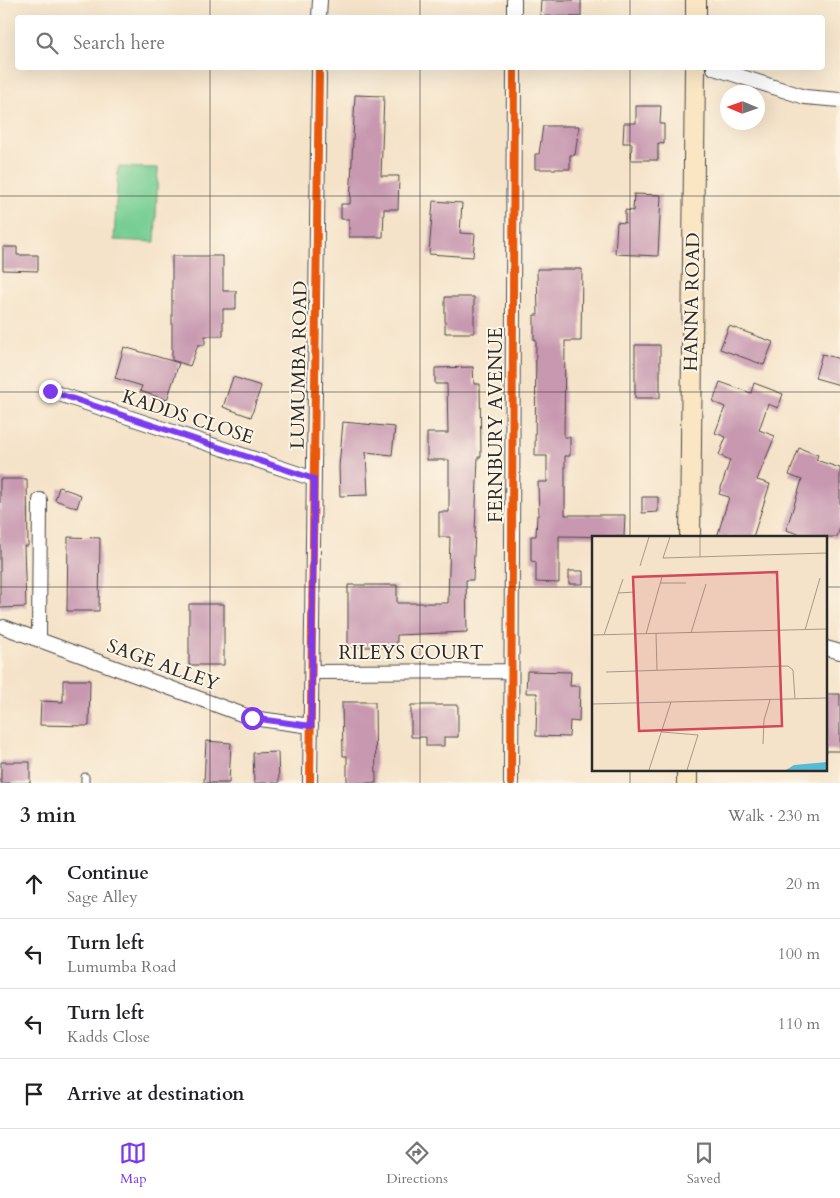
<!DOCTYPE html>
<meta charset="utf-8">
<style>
:root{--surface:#fff;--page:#f2f2f2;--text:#202124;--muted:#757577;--line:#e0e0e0;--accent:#7c3aed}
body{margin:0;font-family:Cardo,serif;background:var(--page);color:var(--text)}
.compass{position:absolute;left:720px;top:85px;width:45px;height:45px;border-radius:50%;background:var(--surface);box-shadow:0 5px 20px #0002;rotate:272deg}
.stop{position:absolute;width:15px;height:15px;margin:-11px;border:4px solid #7c3aed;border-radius:50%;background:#fff}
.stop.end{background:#7c3aed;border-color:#fff;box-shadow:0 1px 5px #0008}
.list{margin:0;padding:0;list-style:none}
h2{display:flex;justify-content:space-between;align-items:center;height:65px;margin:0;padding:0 20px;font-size:21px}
h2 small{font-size:16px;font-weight:400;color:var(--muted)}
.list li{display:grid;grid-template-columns:32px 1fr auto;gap:15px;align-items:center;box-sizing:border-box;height:70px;padding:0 20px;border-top:1px solid var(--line)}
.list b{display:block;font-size:19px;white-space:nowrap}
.list p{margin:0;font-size:16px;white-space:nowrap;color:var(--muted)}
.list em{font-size:16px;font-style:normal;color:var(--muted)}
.icon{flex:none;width:28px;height:28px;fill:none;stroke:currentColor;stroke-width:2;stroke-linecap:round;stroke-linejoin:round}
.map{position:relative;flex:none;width:840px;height:783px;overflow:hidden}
.search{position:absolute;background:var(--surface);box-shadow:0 5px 20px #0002;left:15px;right:15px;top:15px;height:55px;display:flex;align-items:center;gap:12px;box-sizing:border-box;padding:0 18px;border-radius:5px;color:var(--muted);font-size:19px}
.sheet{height:345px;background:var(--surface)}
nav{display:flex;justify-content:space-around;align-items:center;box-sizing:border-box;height:70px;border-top:1px solid var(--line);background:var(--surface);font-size:14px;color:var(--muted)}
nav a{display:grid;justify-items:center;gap:2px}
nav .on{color:var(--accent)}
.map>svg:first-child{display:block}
.green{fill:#76ce93;stroke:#507c5f}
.building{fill:#c798b0}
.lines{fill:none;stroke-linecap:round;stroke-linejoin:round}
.lane-casing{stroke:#494743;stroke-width:9}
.street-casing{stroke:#494743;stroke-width:16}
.secondary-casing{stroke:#494743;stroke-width:22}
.lane{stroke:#fff;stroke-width:7}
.street{stroke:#fff;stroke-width:14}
.secondary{stroke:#fbe6c4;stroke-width:20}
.cycleway-casing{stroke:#fcf5e5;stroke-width:11}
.cycleway{stroke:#e8590c;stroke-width:8}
.route{stroke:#7c3aed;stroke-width:6}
.grid{fill:none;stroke:#2b2b2b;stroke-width:1;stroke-opacity:0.55}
.labels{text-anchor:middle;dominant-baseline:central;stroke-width:4;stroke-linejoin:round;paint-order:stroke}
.street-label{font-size:19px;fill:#2b2b2b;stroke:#fcf5e5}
.inset-road{fill:none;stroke:#a4998a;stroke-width:1}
.view{fill:#d1495b;fill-opacity:0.15;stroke:#d1495b;stroke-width:2.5}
.inset-edge{fill:none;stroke:#2b2b2b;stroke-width:2.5}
</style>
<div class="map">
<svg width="840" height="783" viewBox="0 0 840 783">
<rect width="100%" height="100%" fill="#fcf5e5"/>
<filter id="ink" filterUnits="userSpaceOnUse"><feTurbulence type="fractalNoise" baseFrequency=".02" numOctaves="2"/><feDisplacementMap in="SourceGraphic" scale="10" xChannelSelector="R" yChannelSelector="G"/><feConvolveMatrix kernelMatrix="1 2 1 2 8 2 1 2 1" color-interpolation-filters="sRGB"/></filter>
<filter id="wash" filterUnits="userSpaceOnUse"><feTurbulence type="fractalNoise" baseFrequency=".0096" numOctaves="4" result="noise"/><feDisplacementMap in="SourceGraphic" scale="20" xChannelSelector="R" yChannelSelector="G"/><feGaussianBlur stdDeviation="1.12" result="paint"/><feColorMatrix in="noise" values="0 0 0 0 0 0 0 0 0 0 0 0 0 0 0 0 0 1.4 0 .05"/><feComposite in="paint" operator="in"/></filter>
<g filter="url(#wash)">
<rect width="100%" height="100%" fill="#f5e3c9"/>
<path class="green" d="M 118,167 L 158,168 L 155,242 L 114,240 Z"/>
<g id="blocks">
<path class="building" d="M 541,0 L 581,0 L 581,17 L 540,16 Z
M 355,95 L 384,96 L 381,176 L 399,176 L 398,209 L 384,209 L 383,237 L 349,237 L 349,219 L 341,219 L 341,204 L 350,204 Z
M 636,106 L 661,106 L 660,124 L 664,124 L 664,144 L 658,143 L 658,160 L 631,160 L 632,143 L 623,143 L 624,123 L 636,123 Z
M 543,126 L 579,126 L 575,155 L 570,155 L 570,169 L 535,169 L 535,154 L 539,154 Z
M 634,194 L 661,195 L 658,256 L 615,254 L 617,222 L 625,223 L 625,210 L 633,211 Z
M 433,201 L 462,203 L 460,233 L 475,234 L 473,257 L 429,254 Z
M 3,247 L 17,247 L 17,255 L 38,255 L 38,271 L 3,270 Z
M 172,256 L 223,256 L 223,291 L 236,291 L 236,309 L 223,309 L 223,336 L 205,336 L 205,345 L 198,345 L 190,366 L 172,360 Z
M 537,269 L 582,269 L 581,341 L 565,341 L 564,437 L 570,437 L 570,456 L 565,456 L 565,515 L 625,515 L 624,537 L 559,536 L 559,583 L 536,582 L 536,562 L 531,561 L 531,536 L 536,536 L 537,515 L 539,515 L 538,482 L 547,482 L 547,456 L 535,456 L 536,340 L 534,340 L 534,315 L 538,315 Z
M 445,297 L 474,297 L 474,333 L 445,333 Z
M 729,326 L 773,342 L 764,365 L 720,349 Z
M 635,345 L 660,345 L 660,398 L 635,398 Z
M 124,347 L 179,363 L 167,400 L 140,391 L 142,386 L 115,378 Z
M 822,354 L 840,359 L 840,385 L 815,378 Z
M 473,367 L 474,384 L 480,384 L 481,457 L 478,457 L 473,580 L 466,580 L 467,632 L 397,635 L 397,647 L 348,647 L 348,585 L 397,585 L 397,603 L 448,603 L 450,537 L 439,537 L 439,512 L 449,512 L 449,460 L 427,460 L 427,433 L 448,433 L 447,384 L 435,384 L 435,368 Z
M 233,377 L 261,386 L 251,417 L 223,407 Z
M 720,382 L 751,393 L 754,383 L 783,394 L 778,408 L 768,404 L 759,430 L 775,436 L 757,480 L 770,484 L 753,537 L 717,537 L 729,497 L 719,494 L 730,460 L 719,455 L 726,437 L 715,433 L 725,407 L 713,402 Z
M 343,422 L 395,427 L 392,455 L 366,452 L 368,495 L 340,496 L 339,467 Z
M 799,448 L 818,455 L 816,460 L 840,468 L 840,527 L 837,537 L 808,537 L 786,530 L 802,480 L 789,475 Z
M 0,479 L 27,479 L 28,546 L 24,546 L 26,607 L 0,608 Z
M 59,487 L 81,495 L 77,508 L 55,500 Z
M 642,497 L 658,497 L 658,512 L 642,513 Z
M 68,537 L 100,538 L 99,611 L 67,611 Z
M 569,571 L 583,571 L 583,584 L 569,584 Z
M 189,604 L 224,604 L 224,665 L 189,665 Z
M 527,671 L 571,672 L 570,686 L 580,686 L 579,722 L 570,721 L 569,737 L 536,736 L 537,693 L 526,693 Z
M 63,680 L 90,680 L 89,726 L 40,725 L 41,701 L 63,702 Z
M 826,694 L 840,694 L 840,751 L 826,751 Z
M 342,702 L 375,702 L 376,783 L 347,783 L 347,756 L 343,756 Z
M 411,705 L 458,705 L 458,737 L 444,737 L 444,746 L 426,746 L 426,737 L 411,737 Z
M 206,741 L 231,743 L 229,783 L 204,783 Z
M 278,752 L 279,783 L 254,783 L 253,753 Z
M 1,762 L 30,762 L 30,783 L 1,783 Z"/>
</g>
</g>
<g filter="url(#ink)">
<use href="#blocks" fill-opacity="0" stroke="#494743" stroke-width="1"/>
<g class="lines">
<defs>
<path id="lane" d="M 85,783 L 85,777"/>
<path id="street" d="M 319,18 L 320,0
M 514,18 L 514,0
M 714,68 L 805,97 L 840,100
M 50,391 L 314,479
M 4,627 L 252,718 L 311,726
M 39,639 L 40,500
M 826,648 L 840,652
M 312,672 L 511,671
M 310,783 L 319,68
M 511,783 L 514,68"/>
<path id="secondary" d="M 696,18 L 696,0
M 690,537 L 695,68
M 687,783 L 687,769"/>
</defs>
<use href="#lane" class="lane-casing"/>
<use href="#street" class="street-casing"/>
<use href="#secondary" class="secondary-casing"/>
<use href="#lane" class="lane"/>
<use href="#street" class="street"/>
<use href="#secondary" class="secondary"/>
<defs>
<path id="cycleway" d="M 310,783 L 319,68
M 511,783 L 514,68"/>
</defs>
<use href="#cycleway" class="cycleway-casing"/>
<use href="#cycleway" class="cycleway"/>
</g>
</g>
<g class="lines" filter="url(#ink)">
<path class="route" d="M 50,391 L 314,479 L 311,726 L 252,718"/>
</g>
<path class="grid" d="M 210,0 L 210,18M 420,0 L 420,18M 630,0 L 630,18M 210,68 L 210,783M 420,68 L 420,783M 630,68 L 630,537M 0,196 L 840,196M 0,392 L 840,392M 0,587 L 594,587M 826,587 L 840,587M 630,769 L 630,783"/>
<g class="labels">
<g class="street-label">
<text transform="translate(692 302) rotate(-89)">HANNA ROAD</text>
<text transform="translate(299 365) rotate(-89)">LUMUMBA ROAD</text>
<text transform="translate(188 417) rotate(18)">KADDS CLOSE</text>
<text transform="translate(496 425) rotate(-90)">FERNBURY AVENUE</text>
<text x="411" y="653">RILEYS COURT</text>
<text transform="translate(163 665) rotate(20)">SAGE ALLEY</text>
</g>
</g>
<g transform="translate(592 536)">
<rect width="235" height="235" fill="#f5e3c9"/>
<path d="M 235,226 L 235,234 L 194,234 L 202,229 Z" fill="#57bad5"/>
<path class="inset-road" d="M 78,1 L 71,22 L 235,17M 108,21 L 108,1M 48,30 L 57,1M 68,47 L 94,47M 26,57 L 43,56M 213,94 L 228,42M 64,97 L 65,134M 99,97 L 114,48M 54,98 L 70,41M 0,99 L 235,93M 12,99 L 31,43M 14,136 L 196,130 L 201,134 L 203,163M 0,168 L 235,162M 70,196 L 106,199 L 95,234M 171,208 L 172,184 L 178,164M 57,234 L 79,166"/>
<path class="view" d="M 185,36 L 190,190 L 47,195 L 41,41 Z"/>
<rect width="235" height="235" class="inset-edge"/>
</g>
</svg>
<svg class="compass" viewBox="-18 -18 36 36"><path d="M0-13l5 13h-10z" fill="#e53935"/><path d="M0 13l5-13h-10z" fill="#757577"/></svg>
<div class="stop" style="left:252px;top:718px"></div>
<div class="stop end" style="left:50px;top:391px"></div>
<div class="search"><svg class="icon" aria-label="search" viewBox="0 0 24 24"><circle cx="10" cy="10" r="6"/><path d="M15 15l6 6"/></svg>Search here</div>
</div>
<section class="sheet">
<h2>3 min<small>Walk · 230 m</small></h2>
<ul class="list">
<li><svg class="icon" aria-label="ahead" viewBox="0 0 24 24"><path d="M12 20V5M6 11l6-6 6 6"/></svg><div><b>Continue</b><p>Sage Alley</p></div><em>20 m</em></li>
<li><svg class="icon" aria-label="left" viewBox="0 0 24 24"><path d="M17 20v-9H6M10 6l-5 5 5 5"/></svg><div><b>Turn left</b><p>Lumumba Road</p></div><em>100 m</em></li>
<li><svg class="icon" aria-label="left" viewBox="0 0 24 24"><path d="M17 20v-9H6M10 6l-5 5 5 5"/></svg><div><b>Turn left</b><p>Kadds Close</p></div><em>110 m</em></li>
<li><svg class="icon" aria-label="arrive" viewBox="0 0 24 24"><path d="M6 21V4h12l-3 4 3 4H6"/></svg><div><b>Arrive at destination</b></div></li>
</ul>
</section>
<nav>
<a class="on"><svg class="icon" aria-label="map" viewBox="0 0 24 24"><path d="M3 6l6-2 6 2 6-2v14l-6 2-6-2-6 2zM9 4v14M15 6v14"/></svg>Map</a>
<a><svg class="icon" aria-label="directions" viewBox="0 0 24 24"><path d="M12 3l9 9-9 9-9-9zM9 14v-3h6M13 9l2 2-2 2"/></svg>Directions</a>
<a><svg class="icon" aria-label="saved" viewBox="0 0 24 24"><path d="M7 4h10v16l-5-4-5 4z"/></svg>Saved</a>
</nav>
